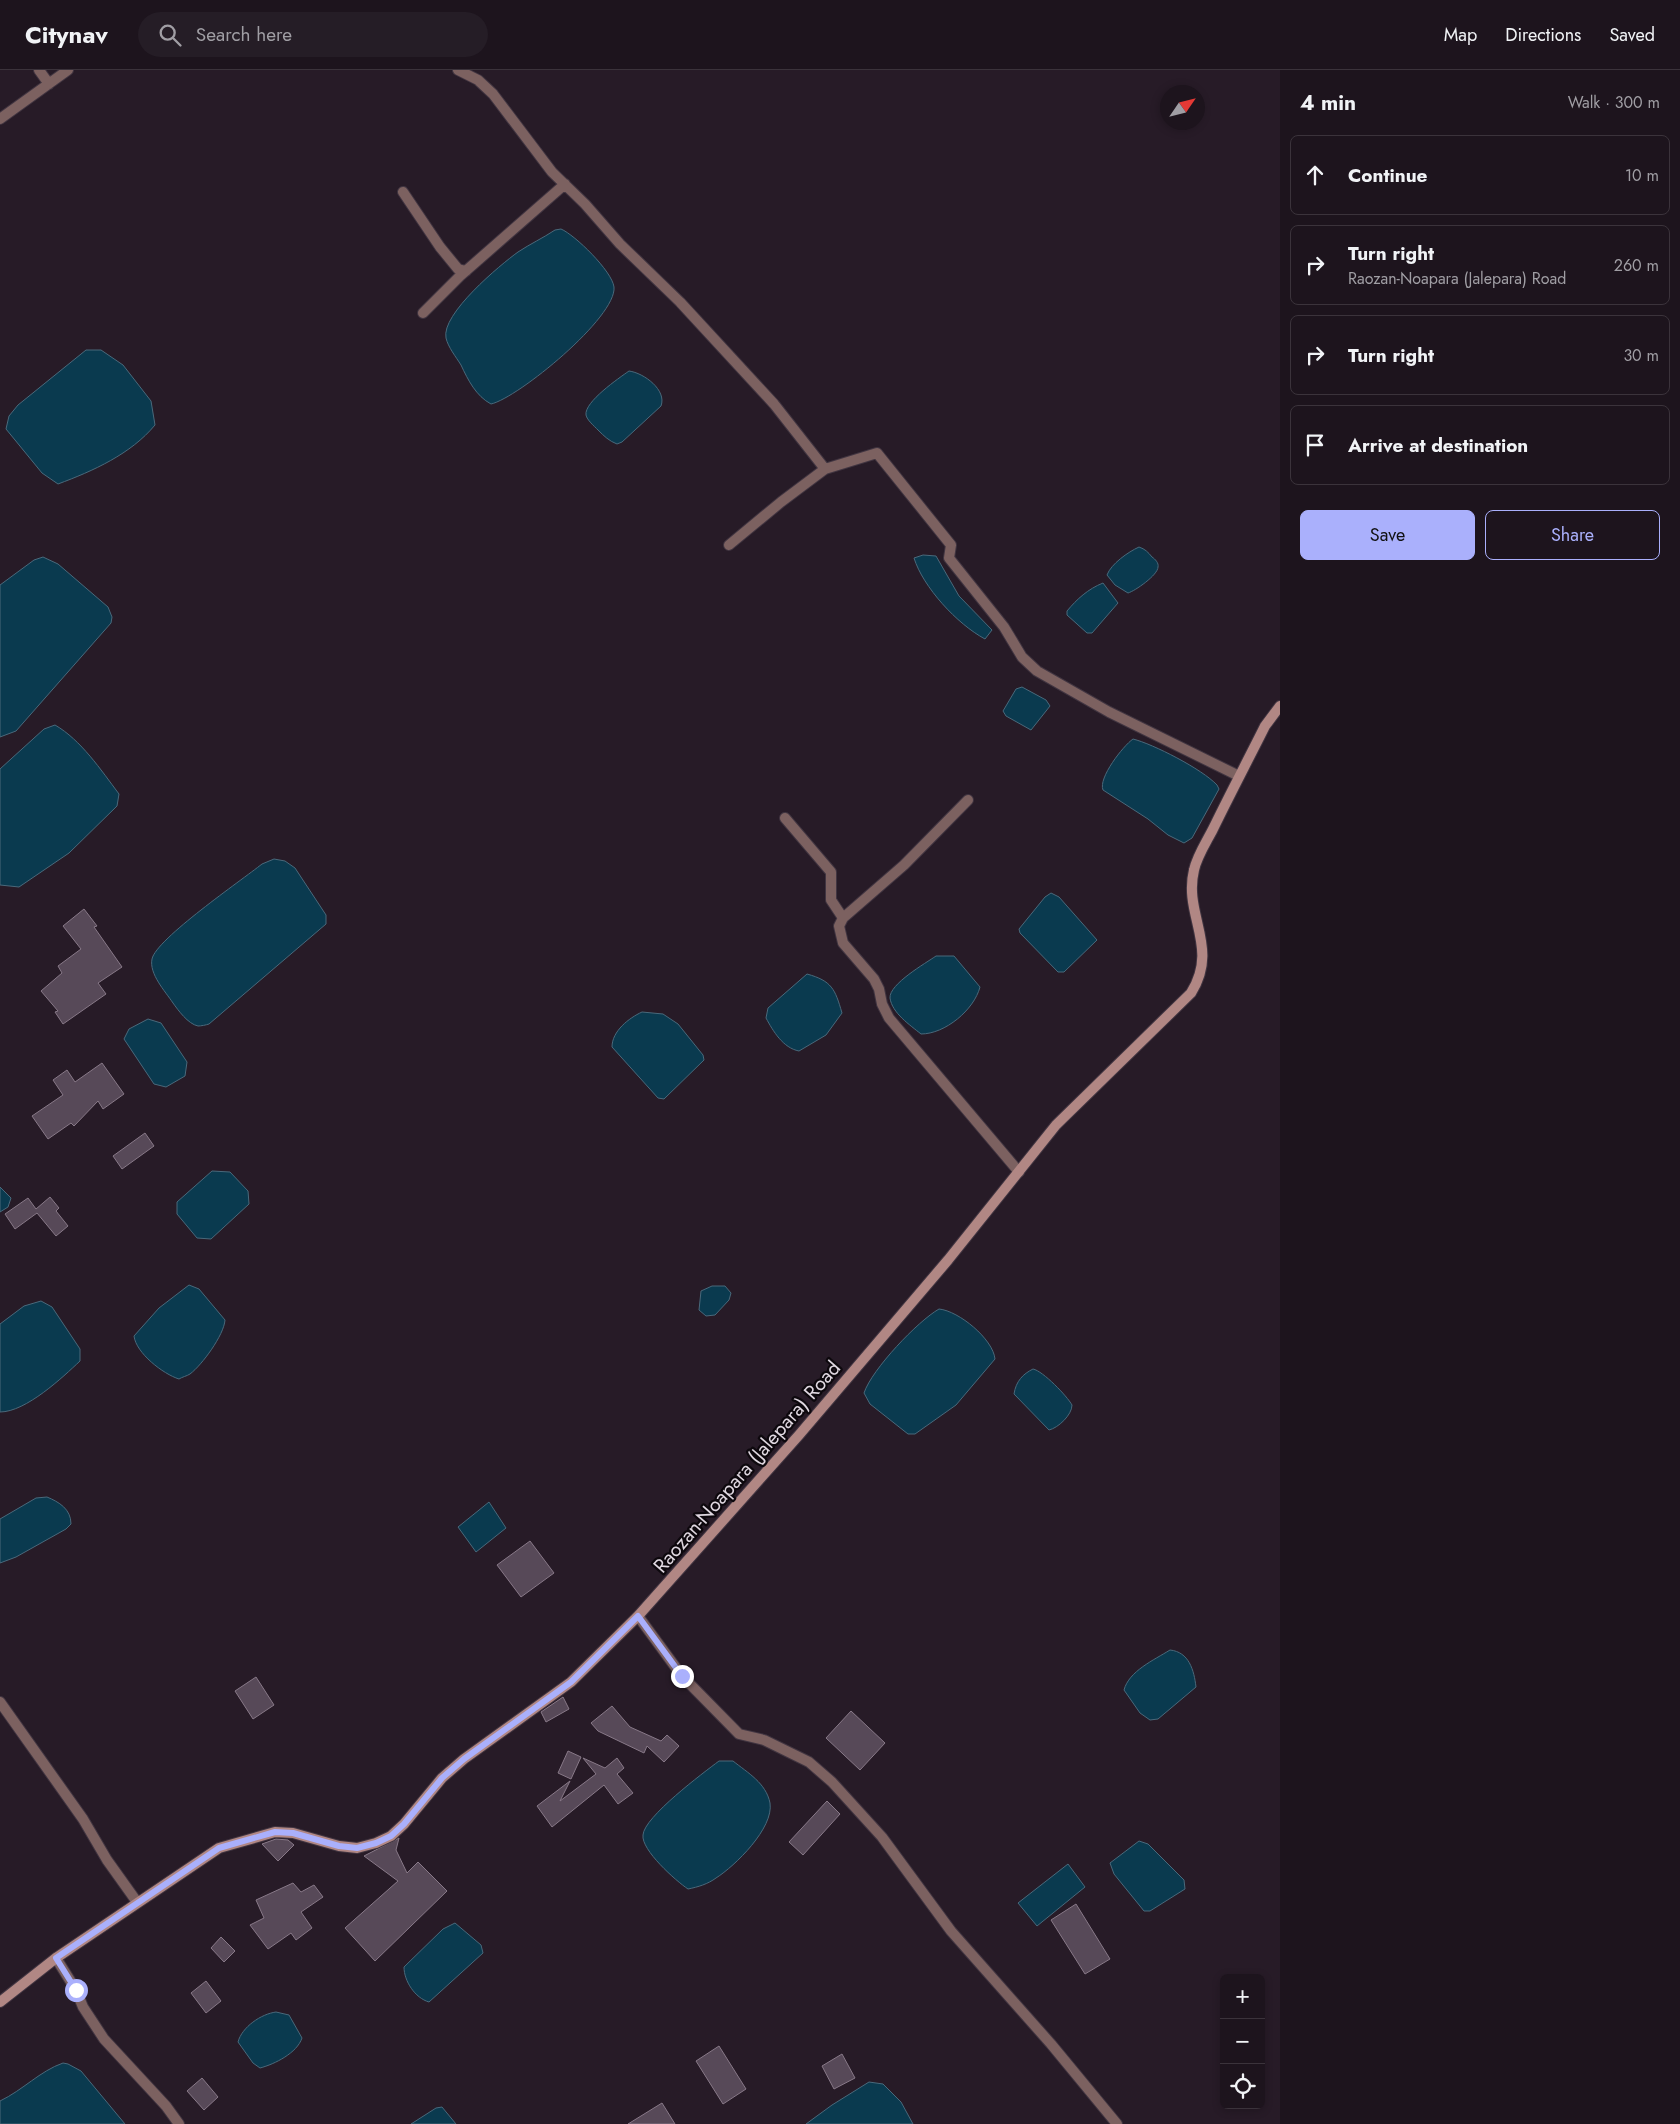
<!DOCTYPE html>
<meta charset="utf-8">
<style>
:root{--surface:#1d141d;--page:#251d26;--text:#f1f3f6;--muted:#a09ea4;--line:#3b333b;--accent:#aab0fc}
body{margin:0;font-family:Jost,sans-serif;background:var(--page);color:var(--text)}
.controls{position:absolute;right:15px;bottom:15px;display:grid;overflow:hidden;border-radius:8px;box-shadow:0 2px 8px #0003}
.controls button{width:45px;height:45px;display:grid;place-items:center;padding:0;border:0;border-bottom:1px solid var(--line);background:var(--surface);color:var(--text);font:25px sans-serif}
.compass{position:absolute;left:1160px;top:15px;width:45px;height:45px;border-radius:50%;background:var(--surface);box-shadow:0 2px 8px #0003;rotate:55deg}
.stop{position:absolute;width:15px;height:15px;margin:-11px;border:4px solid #aab0fc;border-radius:50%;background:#fff}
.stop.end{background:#aab0fc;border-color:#fff;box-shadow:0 1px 5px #0008}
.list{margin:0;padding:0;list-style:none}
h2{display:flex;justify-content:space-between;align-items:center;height:65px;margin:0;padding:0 20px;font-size:21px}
h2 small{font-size:16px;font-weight:400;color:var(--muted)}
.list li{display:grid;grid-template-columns:32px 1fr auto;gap:15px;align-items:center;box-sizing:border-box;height:80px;margin:0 10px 10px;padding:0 10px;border:1px solid var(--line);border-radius:8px}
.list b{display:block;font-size:19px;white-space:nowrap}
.list p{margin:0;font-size:16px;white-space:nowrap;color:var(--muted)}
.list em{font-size:16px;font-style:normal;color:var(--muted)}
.actions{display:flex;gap:10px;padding:15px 20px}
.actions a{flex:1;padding:11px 0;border:1px solid var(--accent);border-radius:8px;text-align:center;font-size:18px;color:var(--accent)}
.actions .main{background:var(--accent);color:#111}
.icon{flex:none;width:28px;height:28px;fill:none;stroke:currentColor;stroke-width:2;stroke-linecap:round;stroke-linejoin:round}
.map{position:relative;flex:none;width:1280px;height:2054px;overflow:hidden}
header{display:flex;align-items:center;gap:30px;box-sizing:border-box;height:70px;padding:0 25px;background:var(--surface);border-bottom:1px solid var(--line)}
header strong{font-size:24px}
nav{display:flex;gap:28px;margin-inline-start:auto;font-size:18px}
.search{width:350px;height:45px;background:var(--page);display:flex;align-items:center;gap:12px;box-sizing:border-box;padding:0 18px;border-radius:28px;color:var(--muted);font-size:19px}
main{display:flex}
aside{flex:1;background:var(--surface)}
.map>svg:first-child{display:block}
.water{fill:#0a3a4f;stroke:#4a697b}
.building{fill:#574958;stroke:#887988}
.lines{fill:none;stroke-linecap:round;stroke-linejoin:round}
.minor-casing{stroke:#413541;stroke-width:12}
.secondary-casing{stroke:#413541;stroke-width:12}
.minor{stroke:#7c6160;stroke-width:10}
.secondary{stroke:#b18784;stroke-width:10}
.route{stroke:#aab0fc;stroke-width:6}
.labels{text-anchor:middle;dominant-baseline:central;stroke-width:4.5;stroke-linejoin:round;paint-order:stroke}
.street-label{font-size:20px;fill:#e0d8e1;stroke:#0d080d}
</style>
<header>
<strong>Citynav</strong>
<div class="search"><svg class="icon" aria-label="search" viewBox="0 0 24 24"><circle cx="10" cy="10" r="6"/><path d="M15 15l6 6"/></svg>Search here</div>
<nav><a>Map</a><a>Directions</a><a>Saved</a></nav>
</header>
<main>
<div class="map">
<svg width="1280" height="2054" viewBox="0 0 1280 2054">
<rect width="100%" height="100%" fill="#271b27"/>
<path class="water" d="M 561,159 C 575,165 612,201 614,217 C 617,247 518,328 491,334 C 476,326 468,310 461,295 C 456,287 448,277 446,268 C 441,244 500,195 518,182 C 530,174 543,168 555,160 Z
M 86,280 L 101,280 L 123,295 L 151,331 L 155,355 C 131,384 93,401 58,414 L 42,403 L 6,359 L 9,346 L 18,335 Z
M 629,301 C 644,303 667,320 661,336 L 622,372 L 617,374 C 609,371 604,366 598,360 C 594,356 587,350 586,345 C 584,332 619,308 629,301 Z
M 1139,477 C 1145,479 1148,482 1152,487 C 1155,489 1159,493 1158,497 C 1158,505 1135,521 1128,523 L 1115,515 L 1107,505 C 1111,494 1128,482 1139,477 Z
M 923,485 L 936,486 L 959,526 L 992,560 L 985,569 C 957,554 923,517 914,488 Z
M 43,487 L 58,494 L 108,537 L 112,547 L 111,553 L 16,661 L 0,667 L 0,515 L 34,490 Z
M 1103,513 L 1118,533 L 1092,563 L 1087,563 L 1067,545 L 1067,541 C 1077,529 1088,519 1103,513 Z
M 1022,617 L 1046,630 L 1050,636 L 1031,660 L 1006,646 L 1003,641 L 1016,619 Z
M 55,655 C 81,670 101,700 119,724 L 117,736 L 69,783 L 19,817 L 0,815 L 0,699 L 44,659 Z
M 1133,669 C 1153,674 1202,699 1217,715 L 1219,719 L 1192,768 L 1184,773 L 1168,765 L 1148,749 L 1103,720 C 1098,708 1123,676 1133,669 Z
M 274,789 L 285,791 L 295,798 L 326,845 L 326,854 L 209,954 C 206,955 201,956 198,956 C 188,954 178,940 173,933 C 165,921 149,904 152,889 C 156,869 242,810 262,794 Z
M 1051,823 L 1059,827 L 1097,870 L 1064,902 L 1058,902 L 1020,863 L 1019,859 L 1045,827 Z
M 936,886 L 954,886 L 980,917 C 974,940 945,964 921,964 C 910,955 892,943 890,928 C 889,914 926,893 936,886 Z
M 807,904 C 832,911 835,919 842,943 L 826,965 L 799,981 C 783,978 773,961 766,948 L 768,938 Z
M 642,942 L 663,944 L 678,954 L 703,985 L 704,990 L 664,1029 L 658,1028 L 612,977 C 612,961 629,948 642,942 Z
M 148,949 L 161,953 L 187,992 L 185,1006 L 166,1017 L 154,1014 L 124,969 L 129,959 Z
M 212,1101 L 230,1102 L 248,1121 L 249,1134 L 211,1169 L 197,1168 L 177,1144 L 177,1132 Z
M 0,1117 L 11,1128 L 8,1137 L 0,1142 Z
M 189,1215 L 199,1219 L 225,1250 C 224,1265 202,1295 190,1304 C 187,1306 182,1307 179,1309 C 163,1304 136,1283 134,1266 L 159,1238 Z
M 712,1216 L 725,1216 L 731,1223 L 729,1230 L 715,1245 L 706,1246 L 699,1240 L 701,1221 Z
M 41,1231 L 52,1237 L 80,1279 L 80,1291 C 63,1307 26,1342 0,1342 L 0,1254 L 24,1236 Z
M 939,1239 C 959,1241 993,1269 995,1289 L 956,1335 L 915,1364 L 908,1364 L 870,1334 L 864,1323 C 872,1299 918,1251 939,1239 Z
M 1033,1299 C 1043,1301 1067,1326 1072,1335 C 1072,1345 1058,1358 1049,1360 L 1014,1324 C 1016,1311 1023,1304 1033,1299 Z
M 47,1427 C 59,1432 71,1439 71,1454 L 66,1459 L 16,1487 L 0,1493 L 0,1449 L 36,1428 Z
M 489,1432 L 506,1458 L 476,1482 L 458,1457 Z
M 1170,1580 C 1189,1582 1194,1600 1196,1617 L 1158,1649 L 1150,1650 L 1140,1643 L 1124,1620 C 1129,1601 1154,1590 1170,1580 Z
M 719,1691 L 733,1691 C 748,1703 766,1713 770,1733 C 774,1758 735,1796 716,1808 C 708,1814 698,1817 688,1819 C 676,1811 641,1780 643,1765 C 644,1747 703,1703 719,1691 Z
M 1139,1771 L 1148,1774 L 1184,1810 L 1185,1819 L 1150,1841 L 1144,1841 L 1114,1804 L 1110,1793 Z
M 1068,1794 L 1085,1817 L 1037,1856 L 1018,1833 Z
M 455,1853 L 481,1875 L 483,1883 L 429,1932 C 415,1928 404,1911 404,1897 L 443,1859 Z
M 276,1942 L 289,1945 L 302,1968 C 297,1983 275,1994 260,1998 L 253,1993 L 238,1972 C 242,1957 261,1944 276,1942 Z
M 63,1993 L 68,1994 L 81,2001 L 125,2054 L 0,2054 L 0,2031 C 23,2020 40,2001 63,1993 Z
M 869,2012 L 883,2014 L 901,2032 L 913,2054 L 806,2054 L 832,2035 Z
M 442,2037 L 456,2054 L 411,2054 L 436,2038 Z"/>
<path class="building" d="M 84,839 L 97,856 L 94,857 L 122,897 L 98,913 L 106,924 L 63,954 L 55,942 L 58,941 L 41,921 L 62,903 L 58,896 L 81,879 L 63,856 Z
M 102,993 L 124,1024 L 103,1039 L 98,1031 L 74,1056 L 71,1053 L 48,1069 L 32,1046 L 63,1025 L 53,1010 L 67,1000 L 75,1012 Z
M 145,1063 L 154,1076 L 122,1099 L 113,1086 Z
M 50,1127 L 59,1138 L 56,1141 L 68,1156 L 56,1166 L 37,1143 L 15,1159 L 5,1144 L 28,1128 L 36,1139 Z
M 530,1471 L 554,1503 L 521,1527 L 497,1495 Z
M 256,1607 L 274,1635 L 253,1649 L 235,1621 Z
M 563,1627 L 569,1639 L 546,1652 L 541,1642 Z
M 612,1636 L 630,1657 L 661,1671 L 667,1665 L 679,1676 L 664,1692 L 647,1676 L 644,1683 L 598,1661 L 591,1653 Z
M 851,1641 L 885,1673 L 860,1700 L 826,1668 Z
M 568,1681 L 581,1687 L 571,1709 L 558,1703 Z
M 583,1688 L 605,1698 L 617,1688 L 624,1698 L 617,1704 L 633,1723 L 618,1734 L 604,1715 L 552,1757 L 537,1736 L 570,1711 L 560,1731 L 596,1704 Z
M 827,1731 L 840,1744 L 803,1785 L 789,1772 Z
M 399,1768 L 396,1780 L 407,1803 L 418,1792 L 447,1821 L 375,1891 L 345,1858 L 398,1811 L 364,1786 Z
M 276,1769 L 288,1770 L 294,1775 L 278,1791 L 262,1774 Z
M 293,1813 L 301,1822 L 314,1815 L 323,1827 L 301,1842 L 312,1858 L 296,1870 L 291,1863 L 268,1879 L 250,1855 L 264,1848 L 256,1830 Z
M 1076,1834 L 1110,1889 L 1085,1904 L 1051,1850 Z
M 221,1867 L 235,1881 L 224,1892 L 211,1878 Z
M 206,1911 L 221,1931 L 206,1943 L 191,1923 Z
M 719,1976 L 746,2019 L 723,2034 L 696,1991 Z
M 842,1984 L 855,2008 L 834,2019 L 822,1996 Z
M 202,2008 L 218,2027 L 204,2040 L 187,2021 Z
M 662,2033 L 675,2054 L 628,2054 Z"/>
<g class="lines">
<defs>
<path id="minor" d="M 39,0 L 49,14
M 458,0 L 478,10 L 493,24 L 552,102 L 585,134 L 620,174 L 680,232 L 774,334 L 825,399 L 877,383 L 951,475 L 949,488 L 1004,557 L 1022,587 L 1037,601 L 1109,642 L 1239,706
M 0,49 L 68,0
M 403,122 L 440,177 L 458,199 L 466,201
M 423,243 L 460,206 L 565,114
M 729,475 L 781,432 L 825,399
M 968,730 L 904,795 L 843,848 L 839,856 L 843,873 L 874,909 L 879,919 L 882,934 L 889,948 L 1019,1102
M 785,748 L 831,802 L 831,830 L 843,848
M 638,1546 L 682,1606 L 739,1664 L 764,1670 L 809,1692 L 832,1712 L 882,1767 L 951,1861 L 1051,1974 L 1117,2054
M 0,1632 L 83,1749 L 107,1790 L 137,1832
M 56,1888 L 76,1920 L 83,1937 L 104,1969 L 166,2036 L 179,2054"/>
<path id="secondary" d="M 0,1932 L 56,1888 L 219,1778 L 275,1762 L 293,1763 L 339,1776 L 357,1778 L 376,1773 L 391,1766 L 404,1754 L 442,1708 L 464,1689 L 571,1612 L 638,1546 L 799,1365 L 948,1190 L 1056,1055 L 1191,923 C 1220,877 1183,845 1194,800 C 1197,786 1207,771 1213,759 C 1230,724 1248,690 1265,656 L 1280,636"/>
</defs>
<use href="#minor" class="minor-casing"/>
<use href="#secondary" class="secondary-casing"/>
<use href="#minor" class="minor"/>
<use href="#secondary" class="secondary"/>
</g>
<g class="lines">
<path class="route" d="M 76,1920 L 56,1888 L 219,1778 L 275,1762 L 293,1763 L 339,1776 L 357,1778 L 376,1773 L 391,1766 L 404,1754 L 442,1708 L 464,1689 L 571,1612 L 638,1546 L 682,1606"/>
</g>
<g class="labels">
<g class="street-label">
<text transform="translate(747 1397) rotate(-49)">Raozan-Noapara (Jalepara) Road</text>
</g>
</g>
</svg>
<div class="controls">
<button>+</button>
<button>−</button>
<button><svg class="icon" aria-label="locate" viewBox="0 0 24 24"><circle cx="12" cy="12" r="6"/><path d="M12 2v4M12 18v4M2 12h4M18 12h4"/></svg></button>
</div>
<svg class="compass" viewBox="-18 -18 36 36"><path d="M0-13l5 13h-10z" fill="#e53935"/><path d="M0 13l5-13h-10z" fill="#a09ea4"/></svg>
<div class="stop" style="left:76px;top:1920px"></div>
<div class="stop end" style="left:682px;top:1606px"></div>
</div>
<aside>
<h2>4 min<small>Walk · 300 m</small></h2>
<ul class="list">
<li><svg class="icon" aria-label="ahead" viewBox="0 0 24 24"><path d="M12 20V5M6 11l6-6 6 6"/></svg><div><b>Continue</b></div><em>10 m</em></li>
<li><svg class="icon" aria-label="right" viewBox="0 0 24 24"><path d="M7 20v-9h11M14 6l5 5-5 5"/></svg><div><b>Turn right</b><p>Raozan-Noapara (Jalepara) Road</p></div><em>260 m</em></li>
<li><svg class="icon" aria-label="right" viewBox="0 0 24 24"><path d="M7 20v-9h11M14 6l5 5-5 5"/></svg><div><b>Turn right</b></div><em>30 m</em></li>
<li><svg class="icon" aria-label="arrive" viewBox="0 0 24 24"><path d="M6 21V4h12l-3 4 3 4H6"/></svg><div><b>Arrive at destination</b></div></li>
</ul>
<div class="actions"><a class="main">Save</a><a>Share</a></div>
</aside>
</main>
